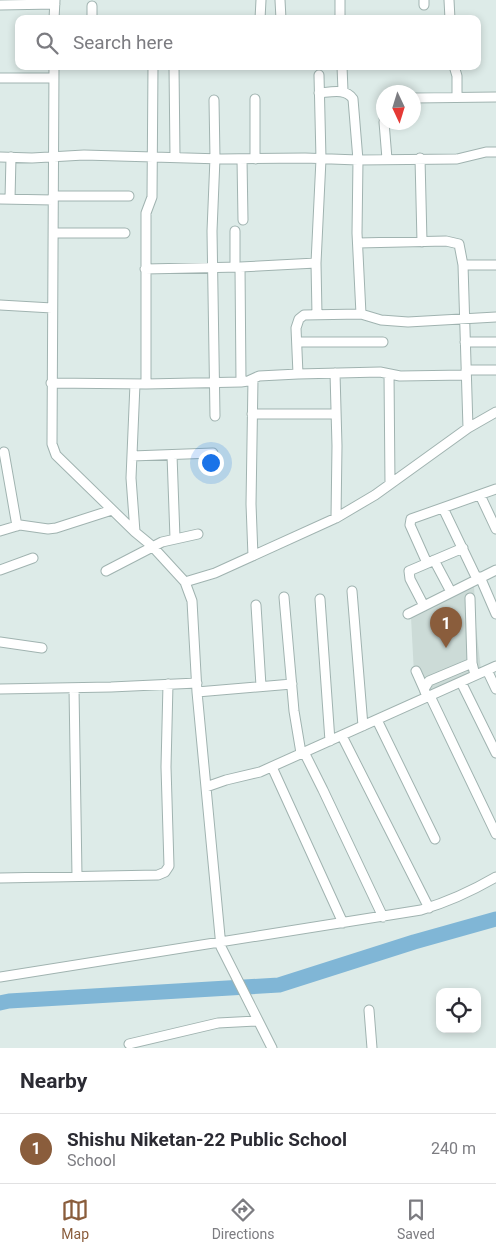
<!DOCTYPE html>
<style>
:root{--surface:#fff;--page:#f7f7f7;--text:#2b2b33;--muted:#7c7c81;--line:#e1e1e2;--accent:#8a5d3c}
body{margin:0;font-family:Roboto,sans-serif;background:var(--page);color:var(--text)}
.controls{position:absolute;right:15px;bottom:15px;display:grid;overflow:hidden;border-radius:10px;box-shadow:0 2px 8px #0003}
.controls button{width:45px;height:45px;display:grid;place-items:center;padding:0;border:0;border-bottom:1px solid var(--line);background:var(--surface);color:var(--text);font:25px sans-serif}
.compass{position:absolute;left:376px;top:85px;width:45px;height:45px;border-radius:50%;background:var(--surface);box-shadow:0 2px 8px #0003;rotate:176deg}
.you{position:absolute;left:210px;top:462px;width:18px;height:18px;margin:-12px;border:4px solid #fff;border-radius:50%;background:#1a73e8;box-shadow:0 0 0 8px #1a73e833}
.badge{display:grid;place-items:center;width:32px;height:32px;border-radius:50%;background:var(--accent);color:#fff;font-size:16px;font-weight:700}
.pin{position:absolute;translate:-50% -41px;filter:drop-shadow(0 1px 2px #0008)}
.pin::after{content:'';position:absolute;top:26px;width:18px;height:15px;background:inherit;clip-path:polygon(0 0,100% 0,50% 100%)}
.list{margin:0;padding:0;list-style:none}
h2{display:flex;justify-content:space-between;align-items:center;height:65px;margin:0;padding:0 20px;font-size:21px}
h2 small{font-size:16px;font-weight:400;color:var(--muted)}
.list li{display:grid;grid-template-columns:32px 1fr auto;gap:15px;align-items:center;box-sizing:border-box;height:70px;padding:0 20px;border-top:1px solid var(--line)}
.list b{display:block;font-size:19px;white-space:nowrap}
.list p{margin:0;font-size:16px;white-space:nowrap;color:var(--muted)}
.list em{font-size:16px;font-style:normal;color:var(--muted)}
.icon{flex:none;width:28px;height:28px;fill:none;stroke:currentColor;stroke-width:2;stroke-linecap:round;stroke-linejoin:round}
.map{position:relative;flex:none;width:496px;height:1048px;overflow:hidden}
.search{position:absolute;background:var(--surface);box-shadow:0 2px 8px #0003;left:15px;right:15px;top:15px;height:55px;display:flex;align-items:center;gap:12px;box-sizing:border-box;padding:0 18px;border-radius:10px;color:var(--muted);font-size:19px}
.sheet{height:135px;background:var(--surface)}
nav{display:flex;justify-content:space-around;align-items:center;box-sizing:border-box;height:70px;border-top:1px solid var(--line);background:var(--surface);font-size:14px;color:var(--muted)}
nav a{display:grid;justify-items:center;gap:2px}
nav .on{color:var(--accent)}
.map>svg:first-child{display:block}
.built{fill:#ccdbd7}
.lines{fill:none;stroke-linecap:round;stroke-linejoin:round}
.river{stroke:#80b6d6;stroke-width:15}
.minor-casing{stroke:#a0b3b0;stroke-width:11}
.minor{stroke:#fff;stroke-width:9}
</style>
<div class="map">
<svg width="496" height="1048" viewBox="0 0 496 1048">
<rect width="100%" height="100%" fill="#ddebe8"/>
<path class="built" d="M 474,585 L 476,627 L 481,670 L 422,697 L 414,674 L 411,617 Z"/>
<g class="lines">
<path class="river" d="M 0,1003 L 9,1001 L 279,985 L 414,942 L 496,919"/>
<defs>
<path id="minor" d="M 280,0 L 281,19
M 340,0 L 340,19
M 424,0 L 424,5
M 449,0 L 450,19
M 0,5 L 55,4
M 54,19 L 55,0
M 92,19 L 92,6
M 260,19 L 261,0
M 54,66 L 52,444 L 56,455 L 135,532 L 152,546 L 185,582 L 192,601 L 197,692 L 221,947 L 272,1048
M 174,66 L 175,157
M 342,66 L 343,91
M 454,66 L 457,76 L 457,97
M 0,78 L 54,78
M 319,93 C 331,92 346,88 353,99 L 358,160 L 357,233 L 361,314
M 414,98 L 496,97
M 255,99 L 255,159
M 214,100 L 215,158 L 212,231 L 215,416
M 384,101 L 384,118
M 384,122 L 387,159
M 0,157 L 32,158 L 84,155 L 222,159 L 305,158 L 358,160 L 457,159 L 486,152 L 496,152
M 420,158 L 422,242
M 242,159 L 243,220
M 53,196 L 129,196
M 0,199 L 53,200
M 10,199 L 11,157
M 235,231 L 235,267
M 53,233 L 125,233
M 358,243 L 446,241 L 459,244 L 463,265 L 468,428
M 463,265 L 496,265
M 240,267 L 241,382 L 248,381 L 259,376 L 298,374 L 380,372 L 400,376 L 466,375
M 145,269 L 240,267 L 316,263
M 0,305 L 52,308
M 317,315 L 316,263 L 321,159 L 319,75
M 297,342 L 383,342
M 465,342 L 496,342
M 466,370 L 496,370
M 335,373 L 337,446 L 336,518
M 298,374 L 296,328 L 299,319 L 304,315 L 361,314 L 381,320 L 408,322 L 496,317
M 389,374 L 390,484
M 51,383 L 146,384 L 241,382
M 146,384 L 146,213 L 152,197 L 153,66
M 252,414 L 336,414
M 4,452 L 17,526
M 172,455 L 175,538
M 132,456 L 213,453
M 480,495 L 496,529
M 443,508 L 477,579
M 0,531 L 20,525 L 48,529 L 56,528 L 112,510
M 135,532 L 131,478 L 135,384
M 253,556 L 251,504 L 253,379
M 434,560 L 451,592
M 427,563 L 410,525 L 411,519 L 496,489
M 0,570 L 33,558
M 106,571 L 162,542 L 198,534
M 480,577 L 496,614
M 185,582 L 215,573 L 336,518 L 375,495 L 468,428 L 496,412
M 352,591 L 363,726
M 284,597 L 294,711 L 301,753
M 470,598 L 472,663
M 320,599 L 330,741
M 256,605 L 261,686
M 424,606 L 410,579 L 409,571 L 463,548
M 408,614 L 496,570
M 0,642 L 42,648
M 487,670 L 496,689
M 416,671 L 424,689
M 461,682 L 496,753
M 74,688 L 77,876
M 0,689 L 111,687 L 197,683
M 197,692 L 292,684
M 430,696 L 496,834
M 427,697 L 424,689 L 429,681 L 472,663 L 475,675
M 377,720 L 435,839
M 342,736 L 429,908
M 304,752 L 323,790 L 383,917
M 272,767 L 343,923
M 206,787 L 226,780 L 260,772 L 496,666
M 0,878 L 158,875 L 165,872 L 169,866 L 166,767 L 168,684
M 0,977 L 421,910 C 448,902 472,891 496,877
M 369,1010 L 372,1048
M 129,1044 L 218,1023 L 258,1021"/>
</defs>
<use href="#minor" class="minor-casing"/>
<use href="#minor" class="minor"/>
</g>
</svg>
<div class="controls">
<button><svg class="icon" aria-label="locate" viewBox="0 0 24 24"><circle cx="12" cy="12" r="6"/><path d="M12 2v4M12 18v4M2 12h4M18 12h4"/></svg></button>
</div>
<svg class="compass" viewBox="-18 -18 36 36"><path d="M0-13l5 13h-10z" fill="#e53935"/><path d="M0 13l5-13h-10z" fill="#7c7c81"/></svg>
<div class="you"></div>
<div class="pin badge" style="left:446px;top:648px">1</div>
<div class="search"><svg class="icon" aria-label="search" viewBox="0 0 24 24"><circle cx="10" cy="10" r="6"/><path d="M15 15l6 6"/></svg>Search here</div>
</div>
<section class="sheet">
<h2>Nearby<small></small></h2>
<ul class="list">
<li><span class="badge">1</span><div><b>Shishu Niketan-22 Public School</b><p>School</p></div><em>240 m</em></li>
</ul>
</section>
<nav>
<a class="on"><svg class="icon" aria-label="map" viewBox="0 0 24 24"><path d="M3 6l6-2 6 2 6-2v14l-6 2-6-2-6 2zM9 4v14M15 6v14"/></svg>Map</a>
<a><svg class="icon" aria-label="directions" viewBox="0 0 24 24"><path d="M12 3l9 9-9 9-9-9zM9 14v-3h6M13 9l2 2-2 2"/></svg>Directions</a>
<a><svg class="icon" aria-label="saved" viewBox="0 0 24 24"><path d="M7 4h10v16l-5-4-5 4z"/></svg>Saved</a>
</nav>
